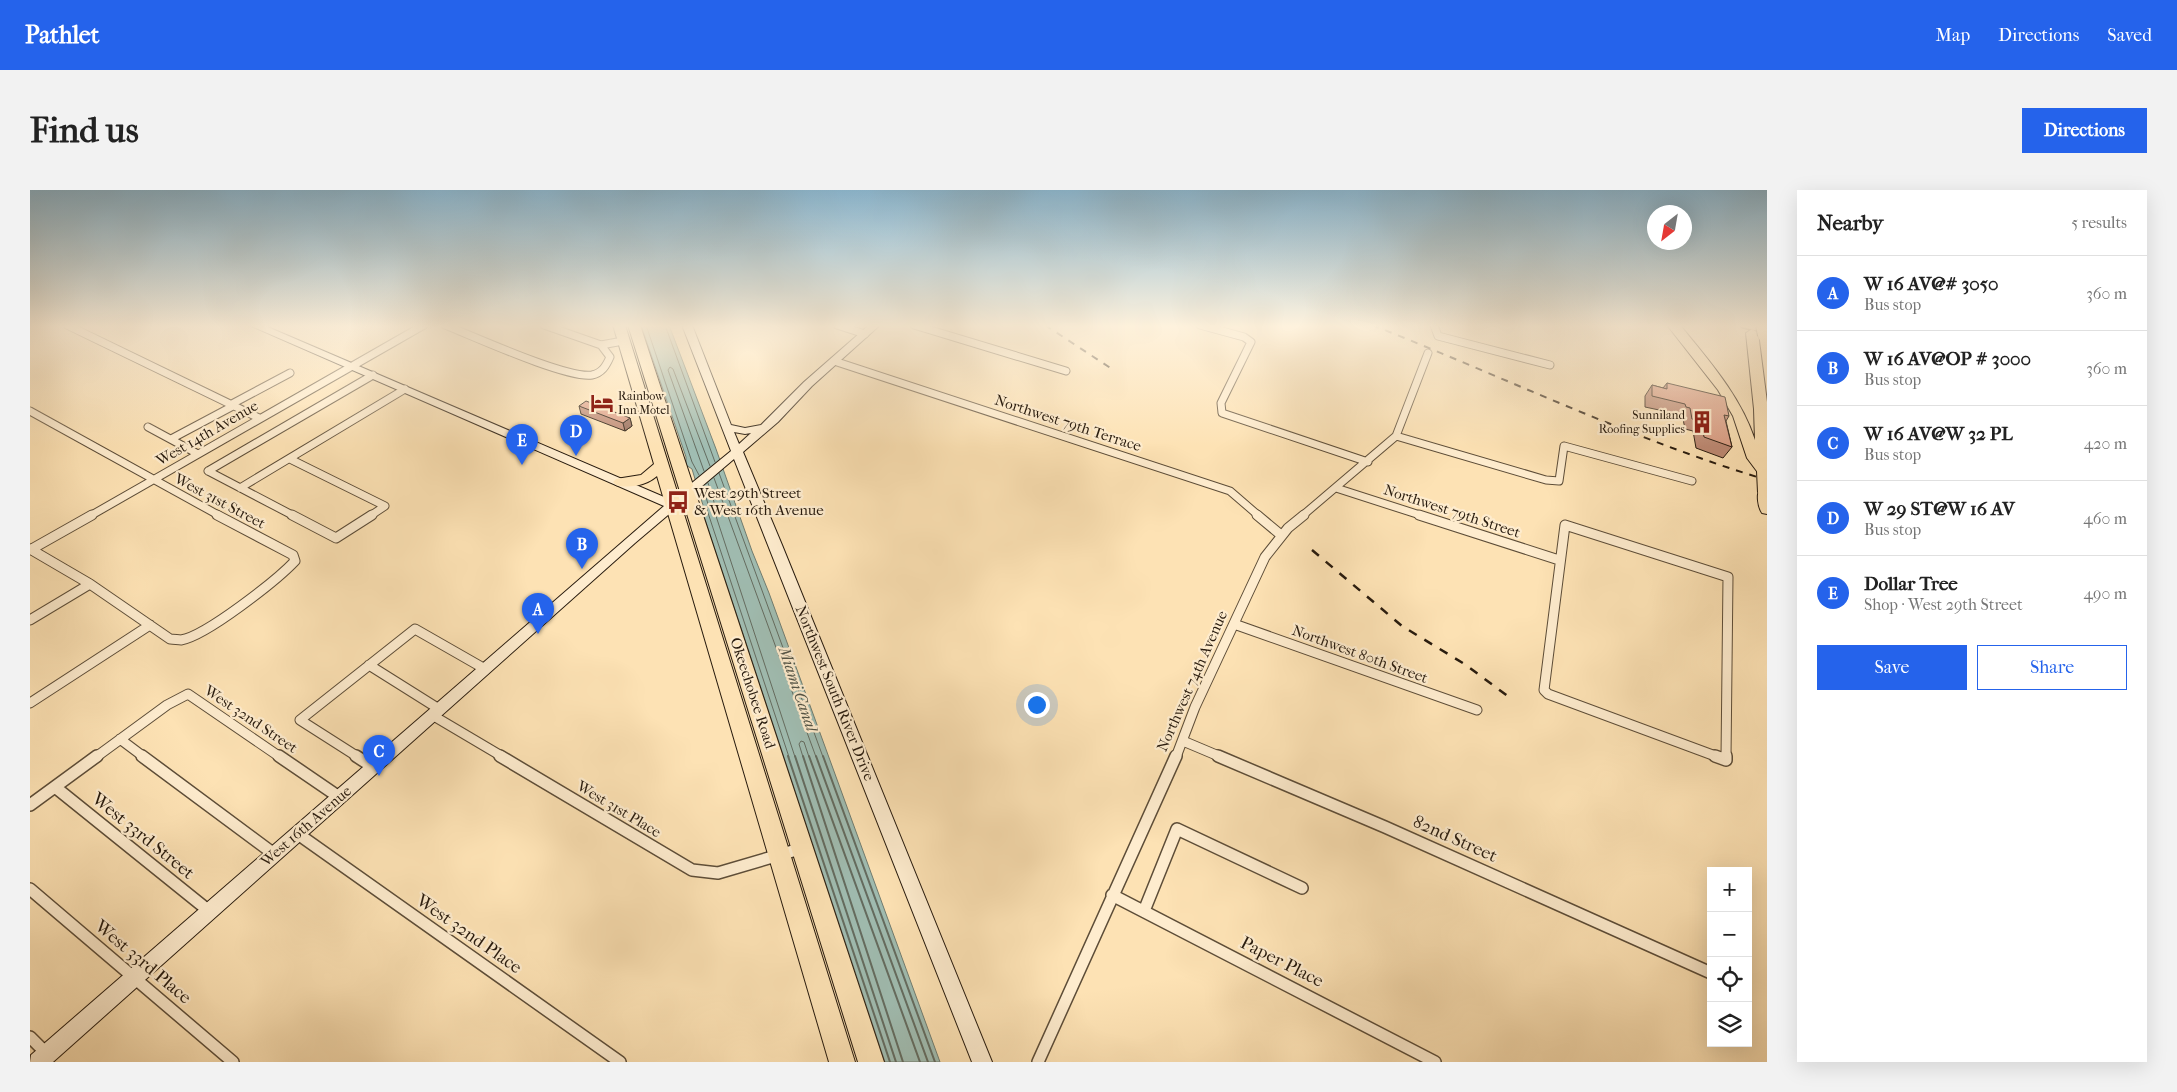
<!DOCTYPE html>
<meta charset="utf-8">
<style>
:root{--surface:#fff;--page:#f2f2f2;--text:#222;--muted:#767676;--line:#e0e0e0;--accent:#2563eb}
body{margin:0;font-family:"IM FELL French Canon",serif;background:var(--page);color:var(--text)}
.controls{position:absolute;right:15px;bottom:15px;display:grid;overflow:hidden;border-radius:0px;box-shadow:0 5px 20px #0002}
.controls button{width:45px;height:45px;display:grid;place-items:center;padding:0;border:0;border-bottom:1px solid var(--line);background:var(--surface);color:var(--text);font:25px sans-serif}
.compass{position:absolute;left:1617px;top:15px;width:45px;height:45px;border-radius:50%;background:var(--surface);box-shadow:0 5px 20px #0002;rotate:211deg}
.you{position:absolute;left:1006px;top:514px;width:18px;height:18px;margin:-12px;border:4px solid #fff;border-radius:50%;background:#1a73e8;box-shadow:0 0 0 8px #1a73e833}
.badge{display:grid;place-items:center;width:32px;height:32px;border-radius:50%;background:var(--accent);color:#fff;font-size:16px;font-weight:700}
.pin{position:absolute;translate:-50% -41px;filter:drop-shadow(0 1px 2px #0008)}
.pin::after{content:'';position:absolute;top:26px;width:18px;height:15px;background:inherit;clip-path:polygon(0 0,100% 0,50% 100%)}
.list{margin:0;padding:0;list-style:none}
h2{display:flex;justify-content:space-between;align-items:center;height:65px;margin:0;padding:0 20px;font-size:21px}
h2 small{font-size:16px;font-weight:400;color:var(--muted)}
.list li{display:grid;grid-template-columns:32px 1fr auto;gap:15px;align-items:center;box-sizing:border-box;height:75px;padding:0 20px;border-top:1px solid var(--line)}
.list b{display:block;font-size:19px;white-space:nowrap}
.list p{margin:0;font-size:16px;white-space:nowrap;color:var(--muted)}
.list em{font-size:16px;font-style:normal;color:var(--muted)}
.actions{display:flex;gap:10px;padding:15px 20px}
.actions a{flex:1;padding:11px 0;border:1px solid var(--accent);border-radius:0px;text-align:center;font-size:18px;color:var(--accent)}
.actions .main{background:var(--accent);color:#fff}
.icon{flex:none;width:28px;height:28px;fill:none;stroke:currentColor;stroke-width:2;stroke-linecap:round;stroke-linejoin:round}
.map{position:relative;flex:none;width:1737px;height:872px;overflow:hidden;border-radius:0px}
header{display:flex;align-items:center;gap:30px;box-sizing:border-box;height:70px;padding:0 25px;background:var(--accent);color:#fff}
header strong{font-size:24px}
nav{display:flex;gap:28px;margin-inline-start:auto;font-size:18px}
.intro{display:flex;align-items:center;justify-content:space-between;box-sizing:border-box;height:120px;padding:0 30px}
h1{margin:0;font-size:35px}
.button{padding:12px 22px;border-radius:0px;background:var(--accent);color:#fff;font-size:18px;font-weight:700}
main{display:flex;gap:30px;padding:0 30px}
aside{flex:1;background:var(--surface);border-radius:0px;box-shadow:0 5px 20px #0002}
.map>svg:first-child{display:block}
.water{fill:#a0bdb2;stroke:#707c70}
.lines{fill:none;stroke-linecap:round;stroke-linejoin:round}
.shore-far1{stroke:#646c60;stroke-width:1}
.shore{stroke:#646c60;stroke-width:2}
.street-far2-casing{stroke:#5d4d38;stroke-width:9}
.street-far1-casing{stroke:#5d4d38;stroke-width:11}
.street-casing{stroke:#5d4d38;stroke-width:14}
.secondary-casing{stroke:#281b0e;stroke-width:2}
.primary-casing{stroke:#281b0e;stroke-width:3}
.highway-casing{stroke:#281b0e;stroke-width:2}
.street-far2{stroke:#feecce;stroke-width:7}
.street-far1{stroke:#feecce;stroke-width:9}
.street{stroke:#feecce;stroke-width:11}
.secondary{fill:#feecce;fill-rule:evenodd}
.primary{fill:#fde2b4;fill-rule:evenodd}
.highway{fill:#fde2b4;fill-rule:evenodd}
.rail-far1{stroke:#281b0e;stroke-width:2;stroke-dasharray:7 7;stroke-linecap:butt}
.rail{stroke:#281b0e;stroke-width:2.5;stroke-dasharray:9 9;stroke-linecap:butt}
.highway-bridge-casing{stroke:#281b0e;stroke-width:16;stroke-linecap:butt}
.highway-bridge{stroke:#fde2b4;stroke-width:14}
.wall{fill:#be8a74;stroke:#281b0e}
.shaded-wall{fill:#9b705e;stroke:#281b0e}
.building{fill:#dda087;stroke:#281b0e}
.labels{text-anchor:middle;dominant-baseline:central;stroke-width:4.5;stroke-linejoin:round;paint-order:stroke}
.far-poi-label{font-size:12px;fill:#281b0e;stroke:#feecce;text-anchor:start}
.street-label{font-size:15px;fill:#281b0e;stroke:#feecce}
.poi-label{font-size:15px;fill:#281b0e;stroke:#feecce;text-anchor:start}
.water-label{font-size:16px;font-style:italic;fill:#525447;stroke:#feecce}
.near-street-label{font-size:18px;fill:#281b0e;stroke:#feecce}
</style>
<header>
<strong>Pathlet</strong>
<nav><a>Map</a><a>Directions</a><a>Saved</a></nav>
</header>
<div class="intro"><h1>Find us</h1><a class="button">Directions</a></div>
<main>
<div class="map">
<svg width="1737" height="872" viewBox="0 0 1737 872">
<rect width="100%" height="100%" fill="#fde2b4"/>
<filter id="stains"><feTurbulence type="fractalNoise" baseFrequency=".004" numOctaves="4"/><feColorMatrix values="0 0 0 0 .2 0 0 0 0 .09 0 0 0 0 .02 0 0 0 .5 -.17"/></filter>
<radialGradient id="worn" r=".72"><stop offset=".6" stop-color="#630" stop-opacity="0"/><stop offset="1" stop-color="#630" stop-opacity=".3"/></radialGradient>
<path class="water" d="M 611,135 L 639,135 L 686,259 L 722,361 L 739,403 L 910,872 L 855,872 L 671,317 L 673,315 L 672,312 L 662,279 L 656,275 L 656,267 Z"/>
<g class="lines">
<path class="shore-far1" d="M 616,135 L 662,272 L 669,285
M 635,135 L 685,272
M 674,281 L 638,180 L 640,177 L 643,179 L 680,276
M 689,283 L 793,567
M 684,288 L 786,567
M 678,293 L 684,312 L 684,320 L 765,567
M 673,297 L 678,314 L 677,320 L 759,567
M 773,567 L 769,554 L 771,551 L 774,552 L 779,567"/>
<path class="shore" d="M 758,566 L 860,872
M 765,566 L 866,872
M 773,566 L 873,872
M 779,566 L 890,872
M 786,566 L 898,872
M 793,566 L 905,872"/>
<defs>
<path id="street-far2" d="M 37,135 L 229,228
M 415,135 C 443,146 537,189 562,185 C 572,183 576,176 580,167 L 571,155
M 514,135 L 571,155 L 593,151
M 807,135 L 835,144
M 884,135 L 1036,181
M 1170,135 L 1214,147 L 1221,152 L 1191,213 L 1192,223 L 1338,272
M 1404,135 L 1408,146 L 1520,175
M 804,171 L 1200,301 L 1229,326
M 200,215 L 260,183
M 0,221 L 190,326
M 118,237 L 168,264
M 1366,246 L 1516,290 L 1529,291 L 1534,256 L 1662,291
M 141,249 L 203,216
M 260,269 L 355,316 L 340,326
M 178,281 L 264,326
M 178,281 L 343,185
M 210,298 L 375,199
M 1306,298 L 1393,326
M 60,326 L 394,135
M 1272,326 L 1366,246 L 1398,163"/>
<path id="street-far1" d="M 262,325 L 306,348 L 342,325
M 1227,325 L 1251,345
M 1389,325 L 1529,370
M 0,359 L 60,394 L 140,449 C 144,449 148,450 151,450 C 176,446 247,390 265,371 L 263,365 L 187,325
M 0,360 L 62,325
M 0,430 L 60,394
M 1204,434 L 1447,520
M 339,475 L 409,519
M 0,513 L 120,435
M 402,525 L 473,567
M 90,549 L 114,567
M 1153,551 L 1191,567
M 66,567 L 137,515 L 158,504 L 250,567
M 328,567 L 270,530 L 385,439 L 455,479
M 1146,567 L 1165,517 L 1235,367 L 1258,338 L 1274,325
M 1688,567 L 1518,504 L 1514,500 L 1535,335 L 1698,387 L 1696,567"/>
<path id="street" d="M 112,566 L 244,664
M 249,566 L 309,607
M 326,566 L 343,577
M 470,566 L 662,680 L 688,683 L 773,658
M 1188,566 L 1355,637 L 1681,783
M 1685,566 L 1696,570 L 1696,566
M 25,597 L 179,721
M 0,615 L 67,566
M 268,644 L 590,872
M 0,699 L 203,872
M 1082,705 L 1405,872
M 1114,721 L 1147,639 L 1272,698
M 0,847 L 17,864
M 1008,872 L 1146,566"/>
<path id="secondary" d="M 219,135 L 233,135 L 641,310 L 701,261 L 652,135 L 662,135 L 701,235 L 715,238 L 731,235 L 774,192 L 839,135 L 850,135 L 782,196 L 748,232 L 713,262 L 752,355 L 962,872 L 942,872 L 704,269 L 605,353 L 23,872 L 0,872 L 1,865 L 634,316 ZM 704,242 L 715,244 L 721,243 L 709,254 Z"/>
<path id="primary" d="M 1711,135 L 1737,137 L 1737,143 L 1712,137 Z"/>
<path id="highway" d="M 583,135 L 595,135 L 825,872 L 799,872 L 627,286 C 617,295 599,299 586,295 L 583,292 L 586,289 L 611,285 L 624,274 Z
M 598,135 L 610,135 L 854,872 L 828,872 Z
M 1637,135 L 1650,135 C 1679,171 1710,205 1725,250 L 1724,219 L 1716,143 L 1722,139 L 1728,143 L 1737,212 L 1737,285 L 1729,284 L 1717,268 L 1703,226 L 1688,200 Z
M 1737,298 L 1737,324 L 1732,323 C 1728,317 1726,304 1730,299 Z"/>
</defs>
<use href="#street-far2" class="street-far2-casing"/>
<use href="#street-far1" class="street-far1-casing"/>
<use href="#street" class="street-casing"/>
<use href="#secondary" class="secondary-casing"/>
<use href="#primary" class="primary-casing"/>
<use href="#highway" class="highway-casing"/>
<use href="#street-far2" class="street-far2"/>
<use href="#street-far1" class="street-far1"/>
<use href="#street" class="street"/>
<use href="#secondary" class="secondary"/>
<use href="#primary" class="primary"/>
<use href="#highway" class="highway"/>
<path class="rail-far1" d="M 1015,135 L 1085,181
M 1342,135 C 1474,187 1601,249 1737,290"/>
<path class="rail" d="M 1282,360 L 1372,436 L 1436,475 L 1479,507"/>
<defs>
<path id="highway-bridge" d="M 1733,135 L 1735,145
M 1734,281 L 1735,302"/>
</defs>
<use href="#highway-bridge" class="highway-bridge-casing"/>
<use href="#highway-bridge" class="highway-bridge"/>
</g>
<path class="wall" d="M 1637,193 L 1699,226 L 1696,231 L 1702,257 L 1693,268 L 1666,258 L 1663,241 L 1655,239 L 1653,229 L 1648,228 L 1648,224 L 1615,217 L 1615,206 L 1622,195 L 1633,198 Z
M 549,216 L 600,228 L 602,236 L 595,241 L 551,224 Z"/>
<path class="shaded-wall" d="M 600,228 L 602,236 L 595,241 L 593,233 Z"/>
<path class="building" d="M 1637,193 L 1695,207 L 1699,226 L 1694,225 L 1702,257 L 1674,247 L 1671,231 L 1662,229 L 1660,218 L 1656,217 L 1655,214 L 1622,206 L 1622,195 L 1637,199 Z
M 556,211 L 600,228 L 593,233 L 549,216 Z"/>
<linearGradient id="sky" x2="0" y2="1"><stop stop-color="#8bb8d2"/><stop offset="0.53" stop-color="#fef2dd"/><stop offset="1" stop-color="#fef2dd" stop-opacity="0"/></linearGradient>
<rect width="1737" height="257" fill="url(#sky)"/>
<defs>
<symbol id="hotel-bare" viewBox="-9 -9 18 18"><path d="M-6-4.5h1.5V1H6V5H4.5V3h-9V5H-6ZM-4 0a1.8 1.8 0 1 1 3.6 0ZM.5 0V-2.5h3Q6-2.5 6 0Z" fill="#8f2418" stroke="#feecce" stroke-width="2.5" paint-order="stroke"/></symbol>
<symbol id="building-bare" viewBox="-9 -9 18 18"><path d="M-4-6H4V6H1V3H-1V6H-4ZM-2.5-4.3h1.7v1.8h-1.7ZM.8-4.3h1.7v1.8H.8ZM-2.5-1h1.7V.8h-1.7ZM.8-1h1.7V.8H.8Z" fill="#8f2418" stroke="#feecce" stroke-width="2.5" paint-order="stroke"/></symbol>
<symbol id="bus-bare" viewBox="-9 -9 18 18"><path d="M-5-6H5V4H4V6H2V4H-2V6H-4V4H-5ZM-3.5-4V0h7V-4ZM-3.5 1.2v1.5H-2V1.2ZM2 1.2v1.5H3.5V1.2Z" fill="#8f2418" stroke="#feecce" stroke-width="2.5" paint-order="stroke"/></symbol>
</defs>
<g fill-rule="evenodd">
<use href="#hotel-bare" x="556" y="197" width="32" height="32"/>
<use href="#building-bare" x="1656" y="216" width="32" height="32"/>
<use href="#bus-bare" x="632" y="296" width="32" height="32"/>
</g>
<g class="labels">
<g class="far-poi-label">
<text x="588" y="206">Rainbow<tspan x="588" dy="14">Inn Motel</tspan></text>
<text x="1655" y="225" text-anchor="end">Sunniland<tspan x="1655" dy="14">Roofing Supplies</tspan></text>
</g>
<g class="street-label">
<text transform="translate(1038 233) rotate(18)">Northwest 79th Terrace</text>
<text transform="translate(177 243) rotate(-30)">West 14th Avenue</text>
<text transform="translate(190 311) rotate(28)">West 31st Street</text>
<text transform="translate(1422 321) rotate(18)">Northwest 79th Street</text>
<text transform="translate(1330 464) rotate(20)">Northwest 80th Street</text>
<text transform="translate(1162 491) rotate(-66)">Northwest 74th Avenue</text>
<text transform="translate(723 503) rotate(72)">Okeechobee Road</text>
<text transform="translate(805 503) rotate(68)">Northwest South River Drive</text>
<text transform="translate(221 529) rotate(34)">West 32nd Street</text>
<text transform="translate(589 619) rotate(31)">West 31st Place</text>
<text transform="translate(276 636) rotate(-41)">West 16th Avenue</text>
</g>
<g class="poi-label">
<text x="664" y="303">West 29th Street<tspan x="664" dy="17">&amp; West 16th Avenue</tspan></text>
</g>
<g class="water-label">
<text transform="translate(768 499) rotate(71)">Miami Canal</text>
</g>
<g class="near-street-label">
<text transform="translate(113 646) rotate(39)">West 33rd Street</text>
<text transform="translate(1425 649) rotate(24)">82nd Street</text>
<text transform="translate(439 744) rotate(35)">West 32nd Place</text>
<text transform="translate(113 772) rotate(40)">West 33rd Place</text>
<text transform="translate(1252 772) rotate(27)">Paper Place</text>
</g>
</g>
<rect width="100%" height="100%" filter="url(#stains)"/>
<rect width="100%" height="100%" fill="url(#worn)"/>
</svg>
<div class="controls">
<button>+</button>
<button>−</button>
<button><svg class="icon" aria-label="locate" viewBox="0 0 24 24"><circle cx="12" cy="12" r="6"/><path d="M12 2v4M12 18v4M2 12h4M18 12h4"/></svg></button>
<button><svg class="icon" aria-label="layers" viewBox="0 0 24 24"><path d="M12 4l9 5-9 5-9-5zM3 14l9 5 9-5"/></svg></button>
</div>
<svg class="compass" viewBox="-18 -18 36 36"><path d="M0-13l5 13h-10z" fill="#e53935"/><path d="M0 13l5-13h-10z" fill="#767676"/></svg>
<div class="you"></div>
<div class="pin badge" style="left:508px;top:444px">A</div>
<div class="pin badge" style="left:552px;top:379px">B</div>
<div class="pin badge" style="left:349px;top:586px">C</div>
<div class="pin badge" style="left:546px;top:266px">D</div>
<div class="pin badge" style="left:492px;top:275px">E</div>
</div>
<aside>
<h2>Nearby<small>5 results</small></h2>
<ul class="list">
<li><span class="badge">A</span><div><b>W 16 AV@# 3050</b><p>Bus stop</p></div><em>360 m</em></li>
<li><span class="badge">B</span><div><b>W 16 AV@OP # 3000</b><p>Bus stop</p></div><em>360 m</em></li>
<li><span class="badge">C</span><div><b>W 16 AV@W 32 PL</b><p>Bus stop</p></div><em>420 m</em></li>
<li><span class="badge">D</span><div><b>W 29 ST@W 16 AV</b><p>Bus stop</p></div><em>460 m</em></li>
<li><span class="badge">E</span><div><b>Dollar Tree</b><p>Shop · West 29th Street</p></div><em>490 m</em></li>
</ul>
<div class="actions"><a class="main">Save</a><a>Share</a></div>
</aside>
</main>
